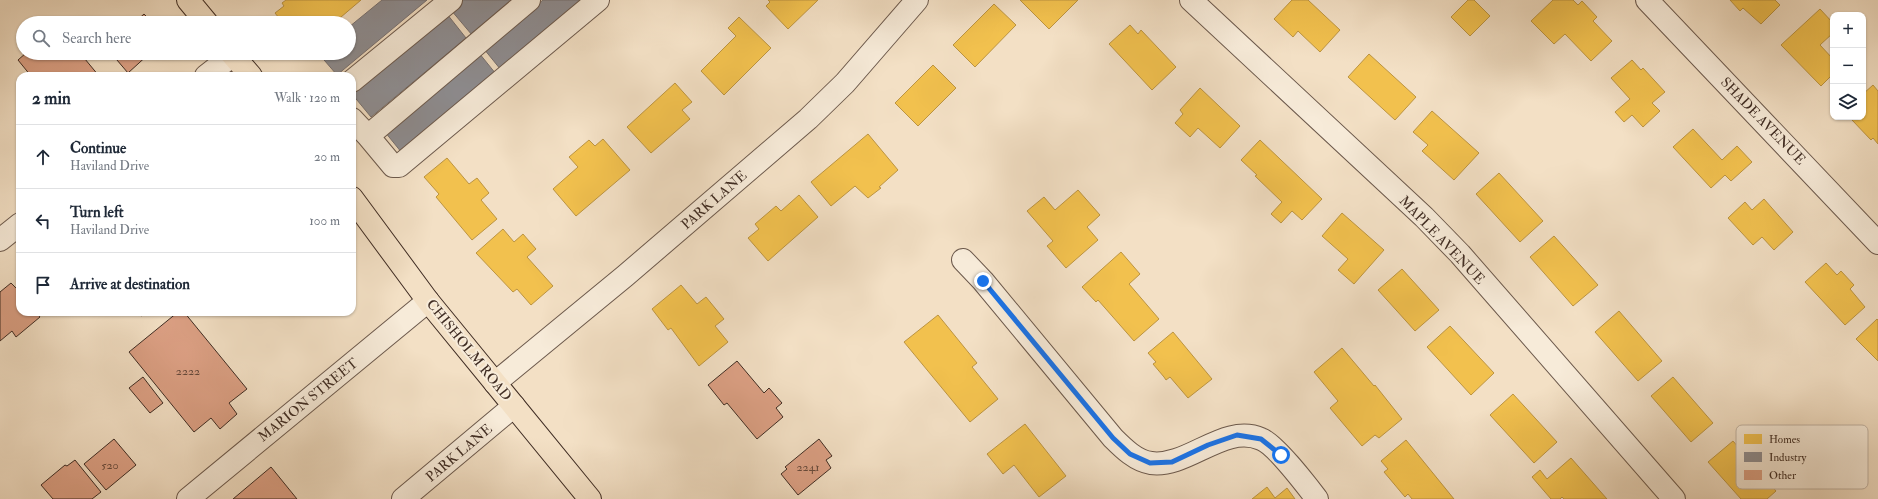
<!DOCTYPE html>
<meta charset="utf-8">
<style>
:root{--surface:#fff;--page:#f2f2f3;--text:#1f2937;--muted:#747a83;--line:#e0e1e3}
body{margin:0;font-family:"IM FELL Double Pica",serif;background:var(--page);color:var(--text)}
.controls{position:absolute;right:12px;top:12px;display:grid;overflow:hidden;border-radius:8px;box-shadow:0 1px 3px #0004}
.controls button{width:36px;height:36px;display:grid;place-items:center;padding:0;border:0;border-bottom:1px solid var(--line);background:var(--surface);color:var(--text);font:20px sans-serif}
.stop{position:absolute;width:12px;height:12px;margin:-9px;border:3px solid #1a73e8;border-radius:50%;background:#fff}
.stop.end{background:#1a73e8;border-color:#fff;box-shadow:0 1px 4px #0008}
.list{margin:0;padding:0;list-style:none}
h2{display:flex;justify-content:space-between;align-items:center;height:52px;margin:0;padding:0 16px;font-size:17px}
h2 small{font-size:13px;font-weight:400;color:var(--muted)}
.list li{display:grid;grid-template-columns:26px 1fr auto;gap:12px;align-items:center;box-sizing:border-box;height:64px;padding:0 16px;border-top:1px solid var(--line)}
.list b{display:block;font-size:15px;white-space:nowrap}
.list p{margin:0;font-size:13px;white-space:nowrap;color:var(--muted)}
.list em{font-size:13px;font-style:normal;color:var(--muted)}
.icon{flex:none;width:22px;height:22px;fill:none;stroke:currentColor;stroke-width:2;stroke-linecap:round;stroke-linejoin:round}
.map{position:relative;flex:none;width:1878px;height:499px;overflow:hidden}
.search{position:absolute;background:var(--surface);box-shadow:0 1px 3px #0004;left:16px;top:16px;width:340px;height:44px;display:flex;align-items:center;gap:10px;box-sizing:border-box;padding:0 14px;border-radius:22px;color:var(--muted);font-size:15px}
.panel{position:absolute;background:var(--surface);box-shadow:0 1px 3px #0004;left:16px;top:72px;width:340px;height:244px;border-radius:12px}
.map>svg:first-child{display:block}
.homes{fill:#f2c14e;stroke:#bc9441}
.industry{fill:#8d8d92;stroke:#767071}
.building{fill:#dca084;stroke:#3f2c23}
.lines{fill:none;stroke-linecap:round;stroke-linejoin:round}
.minor-casing{stroke:#6c594c;stroke-width:24}
.major-casing{stroke:#3f2c23;stroke-width:24}
.minor{stroke:#f7ebd9;stroke-width:22}
.major{stroke:#f3e0c5;stroke-width:22}
.route{stroke:#1a73e8;stroke-width:5}
.labels{text-anchor:middle;dominant-baseline:central;stroke-width:4;stroke-linejoin:round;paint-order:stroke}
.number-label{font-size:12px;fill:#66493b}
.street-label{font-size:14px;fill:#3f2c23;stroke:#f7ebd9}
.key{fill:#f7ebd9;stroke:#c0b2a2;stroke-width:1}
.key-label{font-size:11px;fill:#3f2c23}
</style>
<div class="map">
<svg width="1878" height="499" viewBox="0 0 1878 499">
<rect width="100%" height="100%" fill="#f3e0c5"/>
<filter id="stains"><feTurbulence type="fractalNoise" baseFrequency=".005" numOctaves="4"/><feColorMatrix values="0 0 0 0 .2 0 0 0 0 .09 0 0 0 0 .02 0 0 0 .5 -.17"/></filter>
<radialGradient id="worn" r=".72"><stop offset=".6" stop-color="#630" stop-opacity="0"/><stop offset="1" stop-color="#630" stop-opacity=".3"/></radialGradient>
<path class="homes" d="M 286,0 L 361,0 L 334,23 L 283,23 L 275,13 L 284,6 L 282,3 Z
M 768,0 L 818,0 L 788,29 L 766,6 L 770,2 Z
M 1020,0 L 1078,0 L 1049,29 Z
M 1292,0 L 1308,0 L 1340,30 L 1320,52 L 1298,31 L 1293,37 L 1274,19 Z
M 1468,0 L 1474,0 L 1490,16 L 1470,36 L 1451,17 Z
M 1553,0 L 1573,0 L 1578,5 L 1582,1 L 1597,17 L 1593,21 L 1612,41 L 1591,61 L 1565,34 L 1554,44 L 1531,21 Z
M 1730,0 L 1775,0 L 1780,5 L 1761,24 L 1743,8 L 1740,11 Z
M 994,4 L 1016,25 L 975,67 L 953,45 Z
M 1820,9 L 1833,23 L 1833,33 L 1820,45 L 1833,59 L 1833,74 L 1821,86 L 1781,45 Z
M 739,17 L 771,48 L 724,95 L 701,71 L 736,36 L 728,28 Z
M 1130,25 L 1138,34 L 1141,30 L 1176,67 L 1152,90 L 1109,44 Z
M 1369,54 L 1416,97 L 1395,120 L 1348,77 Z
M 1632,60 L 1641,70 L 1643,68 L 1665,92 L 1652,103 L 1660,111 L 1643,127 L 1632,115 L 1624,122 L 1615,112 L 1630,99 L 1611,78 Z
M 933,65 L 956,88 L 918,126 L 895,103 Z
M 675,83 L 692,102 L 682,110 L 690,119 L 651,153 L 627,127 Z
M 1873,85 L 1878,91 L 1878,144 L 1873,138 L 1871,140 L 1852,120 L 1855,117 L 1863,117 L 1863,94 Z
M 1200,88 L 1240,126 L 1220,148 L 1198,128 L 1190,137 L 1175,123 L 1183,114 L 1180,110 Z
M 1432,111 L 1479,153 L 1454,180 L 1422,151 L 1428,145 L 1413,132 Z
M 1693,129 L 1722,160 L 1737,146 L 1752,162 L 1731,181 L 1725,175 L 1711,188 L 1673,147 Z
M 868,134 L 898,170 L 879,187 L 881,188 L 868,198 L 855,186 L 831,206 L 811,182 Z
M 603,139 L 630,170 L 576,216 L 553,189 L 578,167 L 569,157 L 589,140 L 595,146 Z
M 1260,140 L 1322,199 L 1302,220 L 1292,211 L 1281,223 L 1271,214 L 1282,202 L 1255,176 L 1257,175 L 1241,160 Z
M 447,158 L 469,184 L 477,178 L 489,193 L 481,200 L 497,219 L 472,240 L 436,197 L 439,194 L 424,177 Z
M 1499,173 L 1543,221 L 1520,242 L 1476,194 Z
M 1078,190 L 1100,215 L 1087,227 L 1098,240 L 1066,268 L 1047,246 L 1053,241 L 1027,211 L 1044,197 L 1055,210 Z
M 799,195 L 818,217 L 768,261 L 748,238 L 759,229 L 755,224 L 776,206 L 781,211 Z
M 1764,199 L 1793,232 L 1774,250 L 1762,237 L 1753,245 L 1728,218 L 1745,202 L 1752,210 Z
M 1342,213 L 1384,250 L 1354,284 L 1338,270 L 1348,259 L 1322,236 Z
M 503,229 L 514,242 L 523,234 L 536,249 L 527,257 L 553,286 L 531,305 L 517,289 L 513,292 L 476,253 Z
M 1554,236 L 1598,285 L 1573,306 L 1530,257 Z
M 1121,252 L 1140,274 L 1129,284 L 1159,319 L 1134,341 L 1098,300 L 1096,302 L 1082,287 Z
M 1826,263 L 1837,275 L 1841,271 L 1854,285 L 1850,289 L 1865,307 L 1845,325 L 1805,282 Z
M 1402,269 L 1439,310 L 1415,331 L 1378,290 Z
M 681,285 L 697,304 L 706,297 L 724,319 L 715,326 L 728,342 L 699,366 L 671,328 L 668,330 L 652,309 Z
M 1619,311 L 1662,361 L 1638,381 L 1595,332 Z
M 938,315 L 977,363 L 972,367 L 998,399 L 970,422 L 904,342 Z
M 1877,319 L 1878,320 L 1878,361 L 1856,339 Z
M 1450,326 L 1494,373 L 1471,395 L 1427,347 Z
M 1173,332 L 1212,379 L 1188,398 L 1170,377 L 1166,380 L 1164,377 L 1153,364 L 1156,362 L 1148,353 Z
M 1342,348 L 1374,386 L 1375,385 L 1402,419 L 1379,438 L 1375,435 L 1362,446 L 1330,408 L 1338,401 L 1314,372 Z
M 1673,377 L 1713,423 L 1691,442 L 1651,396 Z
M 1513,394 L 1557,442 L 1534,463 L 1490,415 Z
M 1025,424 L 1066,476 L 1039,497 L 1014,465 L 1003,474 L 987,454 Z
M 1406,440 L 1454,499 L 1412,499 L 1408,494 L 1405,497 L 1384,472 L 1388,469 L 1381,461 Z
M 1733,441 L 1776,491 L 1767,499 L 1741,499 L 1708,462 Z
M 1571,458 L 1607,499 L 1564,499 L 1562,497 L 1560,499 L 1551,499 L 1532,477 L 1540,470 L 1547,479 Z
M 1267,487 L 1275,498 L 1287,488 L 1295,499 L 1252,499 Z"/>
<path class="industry" d="M 382,0 L 427,0 L 337,75 L 318,53 L 349,53 L 349,27 Z
M 463,0 L 513,0 L 472,35 L 451,10 Z
M 543,0 L 585,0 L 501,70 L 484,49 Z
M 447,14 L 466,38 L 371,117 L 352,94 Z
M 479,53 L 496,74 L 402,153 L 385,132 Z"/>
<path class="building" d="M 144,14 L 153,23 L 134,23 Z
M 26,53 L 80,53 L 99,76 L 31,76 L 18,60 Z
M 111,53 L 150,53 L 128,73 Z
M 11,283 L 17,289 L 20,287 L 20,312 L 36,312 L 40,317 L 16,337 L 12,331 L 0,341 L 0,292 Z
M 138,312 L 147,312 L 141,316 Z
M 178,312 L 184,312 L 247,389 L 229,403 L 237,414 L 220,429 L 211,418 L 194,432 L 129,352 Z
M 737,361 L 764,393 L 769,388 L 782,403 L 776,408 L 783,417 L 757,439 L 727,403 L 724,405 L 708,385 Z
M 143,377 L 163,403 L 150,413 L 129,388 Z
M 114,439 L 136,465 L 106,490 L 84,464 Z
M 819,439 L 832,456 L 826,460 L 831,468 L 798,495 L 781,474 L 787,469 L 785,467 Z
M 75,460 L 101,492 L 92,499 L 53,499 L 41,485 L 65,465 L 67,466 Z
M 271,467 L 297,499 L 233,499 Z"/>
<g class="lines">
<defs>
<path id="minor" d="M 1191,0 L 1424,217 L 1460,254 L 1674,499
M 1647,0 L 1878,243
M 206,76 L 233,55
M 352,81 L 451,0
M 352,119 L 368,136 L 529,0
M 368,136 L 393,166 L 399,166 L 598,0
M 0,240 L 20,224
M 963,260 L 983,281 L 1113,438 C 1123,448 1136,461 1151,463 C 1188,468 1224,423 1261,439 C 1275,444 1307,486 1317,499
M 495,383 L 625,276 L 808,119 L 845,83 L 917,0
M 188,499 L 428,301
M 403,499 L 514,406"/>
<path id="major" d="M 188,0 L 207,23
M 231,53 L 251,76
M 352,198 L 428,301 L 590,499"/>
</defs>
<use href="#minor" class="minor-casing"/>
<use href="#major" class="major-casing"/>
<use href="#minor" class="minor"/>
<use href="#major" class="major"/>
</g>
<g class="lines">
<path class="route" d="M 983,281 L 1113,438 L 1130,454 L 1150,463 L 1172,462 L 1208,445 L 1237,435 L 1261,439 L 1281,455"/>
</g>
<g class="labels">
<g class="number-label">
<text x="188" y="371">2222</text>
<text x="110" y="465">520</text>
<text x="808" y="467">2241</text>
</g>
<g class="street-label">
<text transform="translate(1763 121) rotate(46)">SHADE AVENUE</text>
<text transform="translate(714 200) rotate(-41)">PARK LANE</text>
<text transform="translate(1442 240) rotate(46)">MAPLE AVENUE</text>
<text transform="translate(469 350) rotate(51)">CHISHOLM ROAD</text>
<text transform="translate(308 400) rotate(-39)">MARION STREET</text>
<text transform="translate(459 453) rotate(-40)">PARK LANE</text>
</g>
</g>
<rect x="1736" y="425" width="132" height="64" rx="6" class="key"/>
<rect x="1744" y="434" width="18" height="10" fill="#f2c14e"/>
<rect x="1744" y="452" width="18" height="10" fill="#8d8d92"/>
<rect x="1744" y="470" width="18" height="10" fill="#dca084"/>
<g class="key-label">
<text x="1769" y="443">Homes</text>
<text x="1769" y="461">Industry</text>
<text x="1769" y="479">Other</text>
</g>
<rect width="100%" height="100%" filter="url(#stains)"/>
<rect width="100%" height="100%" fill="url(#worn)"/>
</svg>
<div class="controls">
<button>+</button>
<button>−</button>
<button><svg class="icon" aria-label="layers" viewBox="0 0 24 24"><path d="M12 4l9 5-9 5-9-5zM3 14l9 5 9-5"/></svg></button>
</div>
<div class="stop" style="left:1281px;top:455px"></div>
<div class="stop end" style="left:983px;top:281px"></div>
<div class="search"><svg class="icon" aria-label="search" viewBox="0 0 24 24"><circle cx="10" cy="10" r="6"/><path d="M15 15l6 6"/></svg>Search here</div>
<section class="panel">
<h2>2 min<small>Walk · 120 m</small></h2>
<ul class="list">
<li><svg class="icon" aria-label="ahead" viewBox="0 0 24 24"><path d="M12 20V5M6 11l6-6 6 6"/></svg><div><b>Continue</b><p>Haviland Drive</p></div><em>20 m</em></li>
<li><svg class="icon" aria-label="left" viewBox="0 0 24 24"><path d="M17 20v-9H6M10 6l-5 5 5 5"/></svg><div><b>Turn left</b><p>Haviland Drive</p></div><em>100 m</em></li>
<li><svg class="icon" aria-label="arrive" viewBox="0 0 24 24"><path d="M6 21V4h12l-3 4 3 4H6"/></svg><div><b>Arrive at destination</b></div></li>
</ul>
</section>
</div>
